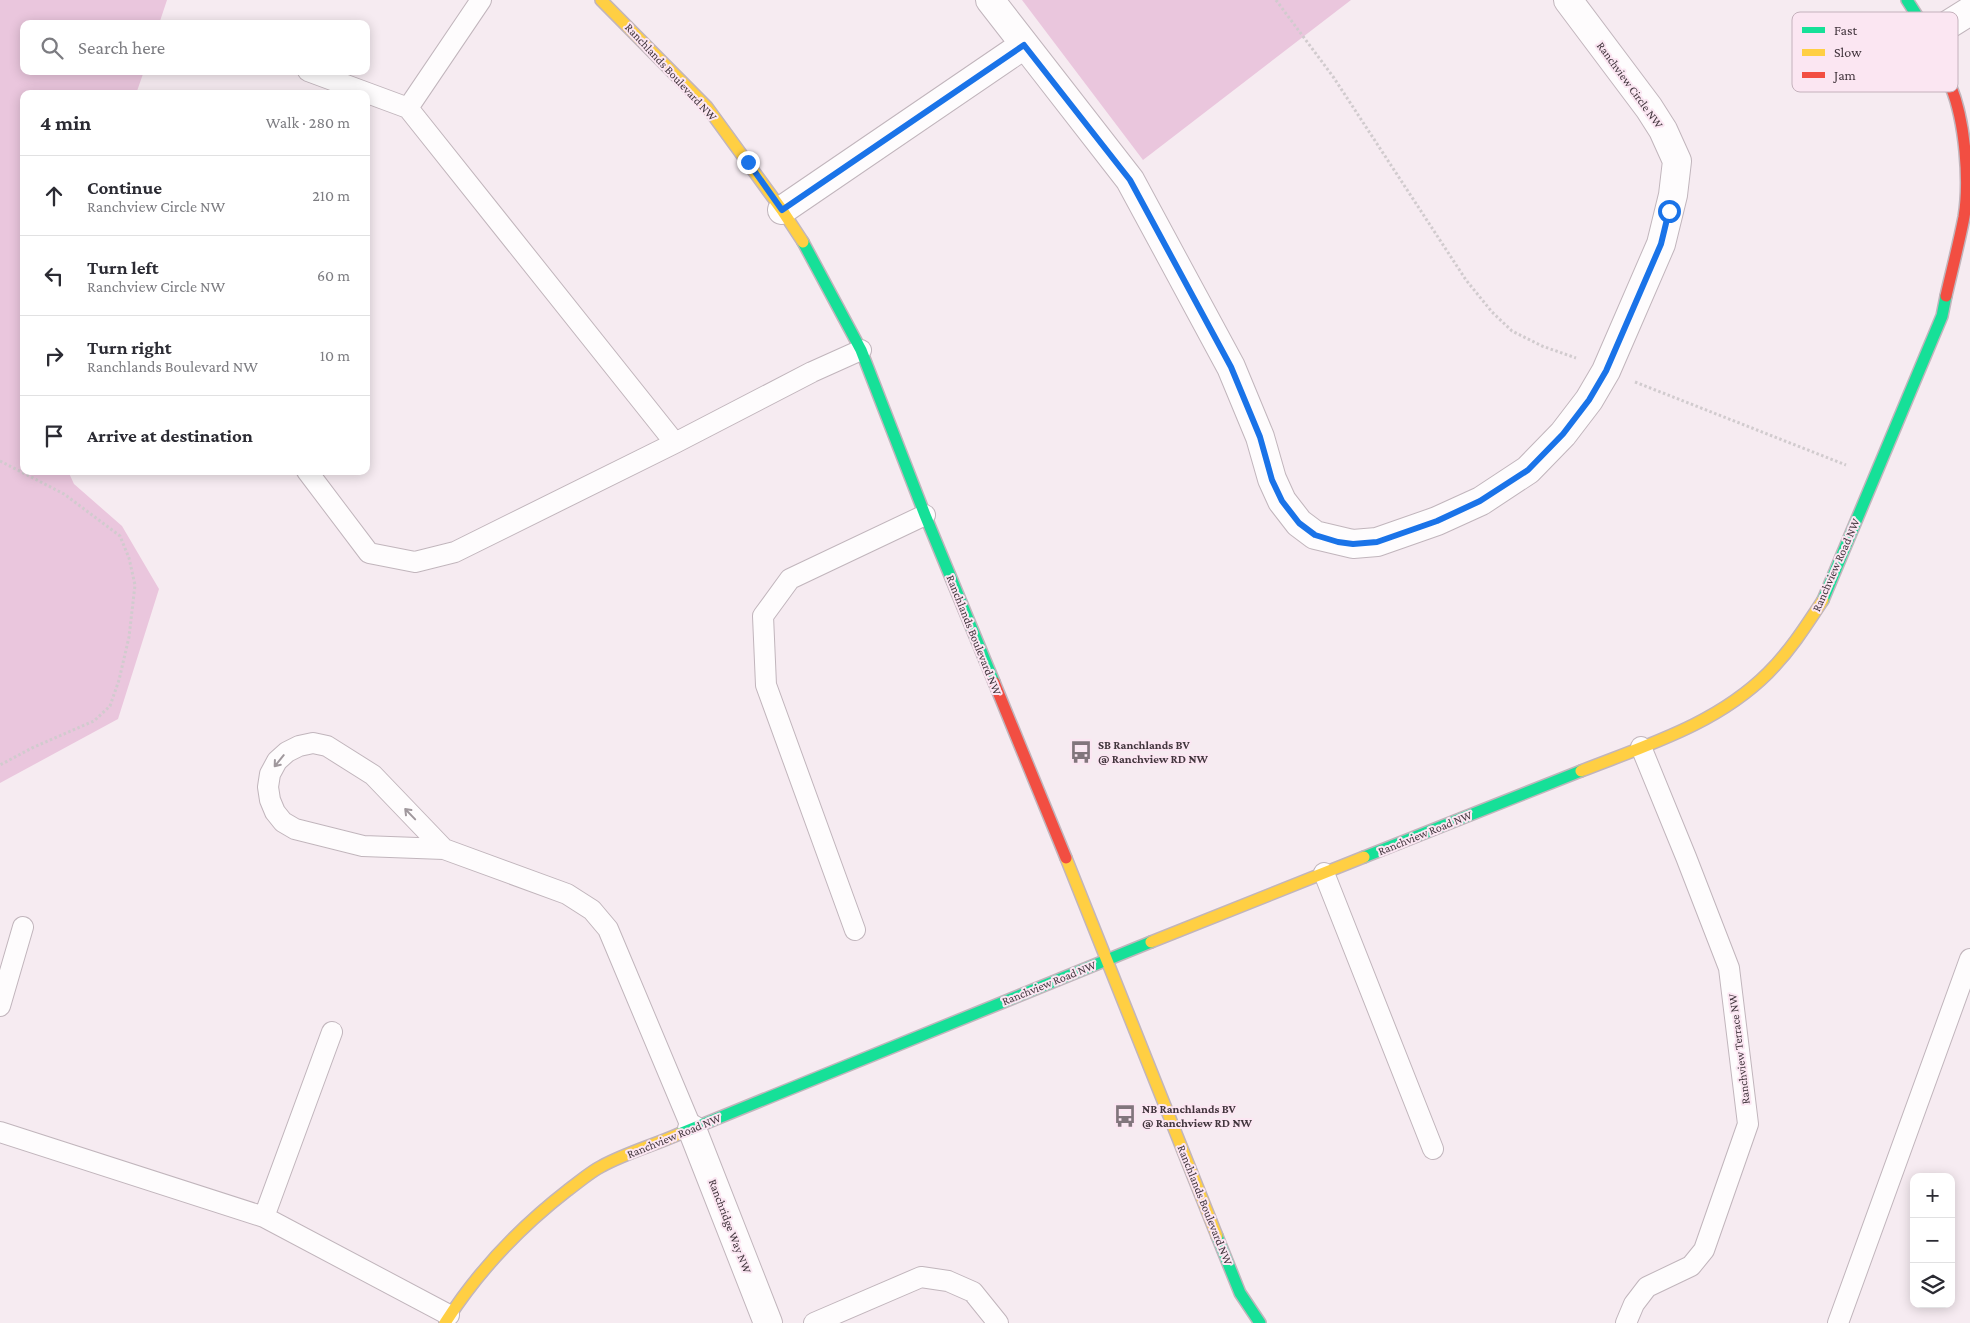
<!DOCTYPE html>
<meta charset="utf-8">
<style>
:root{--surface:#fff;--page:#f2f2f3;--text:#2b2b33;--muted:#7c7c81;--line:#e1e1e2}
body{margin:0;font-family:"Crimson Pro",serif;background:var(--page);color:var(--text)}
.controls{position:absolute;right:15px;bottom:15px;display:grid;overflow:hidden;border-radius:10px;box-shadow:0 2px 12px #0003}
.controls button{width:45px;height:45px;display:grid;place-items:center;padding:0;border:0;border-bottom:1px solid var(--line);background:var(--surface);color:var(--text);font:25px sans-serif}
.stop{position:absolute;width:15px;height:15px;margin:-11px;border:4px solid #1a73e8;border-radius:50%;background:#fff}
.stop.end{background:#1a73e8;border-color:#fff;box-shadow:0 1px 5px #0008}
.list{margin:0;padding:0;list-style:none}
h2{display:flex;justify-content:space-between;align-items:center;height:65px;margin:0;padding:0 20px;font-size:21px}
h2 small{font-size:16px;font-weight:400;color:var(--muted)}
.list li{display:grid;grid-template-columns:32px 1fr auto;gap:15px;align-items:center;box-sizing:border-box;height:80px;padding:0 20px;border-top:1px solid var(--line)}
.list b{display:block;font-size:19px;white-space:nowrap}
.list p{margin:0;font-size:16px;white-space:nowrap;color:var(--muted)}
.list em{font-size:16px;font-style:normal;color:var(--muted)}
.icon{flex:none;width:28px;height:28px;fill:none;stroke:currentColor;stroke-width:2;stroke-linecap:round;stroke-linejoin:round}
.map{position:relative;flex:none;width:1970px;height:1323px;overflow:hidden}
.search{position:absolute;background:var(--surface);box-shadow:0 2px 12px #0003;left:20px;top:20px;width:350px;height:55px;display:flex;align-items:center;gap:12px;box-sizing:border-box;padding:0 18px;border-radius:10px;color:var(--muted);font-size:19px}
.panel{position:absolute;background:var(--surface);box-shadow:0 2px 12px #0003;left:20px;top:90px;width:350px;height:385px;border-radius:10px}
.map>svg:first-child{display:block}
.green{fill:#eac6dd}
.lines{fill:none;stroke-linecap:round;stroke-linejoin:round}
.lane-casing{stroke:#c1b5bc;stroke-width:22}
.street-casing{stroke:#c1b5bc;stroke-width:30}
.fast-casing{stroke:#c1b5bc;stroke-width:14}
.slow-casing{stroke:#c1b5bc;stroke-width:14}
.jam-casing{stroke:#c1b5bc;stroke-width:14}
.path{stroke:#d1cbce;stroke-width:3;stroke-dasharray:2.5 2.5;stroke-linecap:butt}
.lane{stroke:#fefcfd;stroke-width:20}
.street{stroke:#fefcfd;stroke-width:28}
.fast{stroke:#16e098;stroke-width:11}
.slow{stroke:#ffcf43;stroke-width:11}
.jam{stroke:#f24e42;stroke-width:11}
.oneway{stroke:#a0989d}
.route{stroke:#1a73e8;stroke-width:6}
.labels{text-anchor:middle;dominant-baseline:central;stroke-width:4;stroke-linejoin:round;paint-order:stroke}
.street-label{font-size:12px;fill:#42353d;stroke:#fbe6f2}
.poi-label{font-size:12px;font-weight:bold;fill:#42353d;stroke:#fbe6f2;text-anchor:start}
.key{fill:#fbe6f2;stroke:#c4b1bc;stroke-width:1}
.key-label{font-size:14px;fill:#42353d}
</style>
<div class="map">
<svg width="1970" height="1323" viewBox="0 0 1970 1323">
<rect width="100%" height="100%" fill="#f6ebf1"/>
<path class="green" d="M 0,0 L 167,0 L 159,24 L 24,24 L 24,71 L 144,71 L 136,94 L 24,94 L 24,471 L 68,471 L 74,484 L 122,526 L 159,589 L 118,719 L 0,783 Z
M 1022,0 L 1351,0 L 1143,160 Z"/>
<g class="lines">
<defs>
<path id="lane" d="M 308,71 L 408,108 L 675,443
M 408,108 L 481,0
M 307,471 L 369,553 L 415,562 L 455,552 L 675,443 L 812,372 L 861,350
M 444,849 L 373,775 L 327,746 L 313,743 L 299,746 L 287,752 L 277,761 L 270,774 L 268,787 L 270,800 L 275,812 L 283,822 L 295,829 L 363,846 L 444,849 L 567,894 L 592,910 L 608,929 L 692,1129
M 1324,873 L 1433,1149
M 855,930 L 766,685 L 763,616 L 790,579 L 925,515
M 0,1006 L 23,927
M 0,1132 L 264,1217 L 449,1315
M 264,1217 L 332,1032
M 814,1323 L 921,1277 L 948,1281 L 973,1292 L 998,1323
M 1626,1323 L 1634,1304 L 1647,1287 L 1691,1266 L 1704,1250 L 1748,1124 L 1729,968 L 1686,857 L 1641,747
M 1838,1323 L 1970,959"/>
<path id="street" d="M 990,0 L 1130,180 L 1231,367 L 1260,437 L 1272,479 L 1282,501 L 1299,523 L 1315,535 L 1353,544 L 1377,542 L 1437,521 L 1481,501 L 1528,470 L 1563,434 L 1589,400 L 1606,371 L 1661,244 L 1673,195 L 1677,161 L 1663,130 L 1649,108 L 1568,0
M 1930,36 L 1970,11
M 782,210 L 1024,45
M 692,1129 L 768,1323"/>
<path id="fast" d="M 1907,0 L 1930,36 L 1951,87
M 803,242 L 861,350 L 925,515 L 994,682
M 1823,600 L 1942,316 L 1946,296
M 1364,857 L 1581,771
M 679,1134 L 1151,942
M 1217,1236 L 1240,1293 L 1260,1323"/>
<path id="slow" d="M 601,0 L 707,107 L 782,210 L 803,242
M 1581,771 C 1647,745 1717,724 1768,673 C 1790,651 1806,626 1823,600
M 1066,858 L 1217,1236
M 1151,942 L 1364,857
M 445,1323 C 478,1271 519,1228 568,1190 C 579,1182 590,1172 602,1166 C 626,1153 654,1145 679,1134"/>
<path id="jam" d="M 1946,296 C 1952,270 1959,243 1964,217 C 1970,181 1965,121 1951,87
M 994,682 L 1066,858"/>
</defs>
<use href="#lane" class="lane-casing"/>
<use href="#street" class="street-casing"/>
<use href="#fast" class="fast-casing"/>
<use href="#slow" class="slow-casing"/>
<use href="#jam" class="jam-casing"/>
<path class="path" d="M 1276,0 L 1334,78 L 1466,280 L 1492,312 L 1512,331 L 1542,346 L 1576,358
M 1635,382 L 1846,465
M 0,461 L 64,494 L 120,536 L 129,558 L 135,585 L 129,637 L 119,680 L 110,706 L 94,721 L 32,748 L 0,765"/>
<use href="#lane" class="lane"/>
<use href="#street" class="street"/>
<use href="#fast" class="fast"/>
<use href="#slow" class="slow"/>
<use href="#jam" class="jam"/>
</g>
<defs><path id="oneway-shaft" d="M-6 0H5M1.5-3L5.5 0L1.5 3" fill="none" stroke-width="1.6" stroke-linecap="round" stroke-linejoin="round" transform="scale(1.25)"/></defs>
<g class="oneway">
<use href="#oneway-shaft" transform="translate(279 761) rotate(129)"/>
<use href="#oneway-shaft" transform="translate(410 814) rotate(-134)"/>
</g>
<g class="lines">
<path class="route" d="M 748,162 L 782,210 L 1024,45 L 1130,180 L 1231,367 L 1260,437 L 1272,480 L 1282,501 L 1299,523 L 1315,535 L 1338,542 L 1353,544 L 1377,542 L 1437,521 L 1480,501 L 1528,470 L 1563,434 L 1589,400 L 1606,371 L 1661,244 L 1669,211"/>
</g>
<defs>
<symbol id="bus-bare" viewBox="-9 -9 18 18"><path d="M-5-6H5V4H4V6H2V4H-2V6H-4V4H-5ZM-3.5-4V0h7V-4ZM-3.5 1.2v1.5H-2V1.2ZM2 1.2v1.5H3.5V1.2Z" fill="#81757c" stroke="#fbe6f2" stroke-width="2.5" paint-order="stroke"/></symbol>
</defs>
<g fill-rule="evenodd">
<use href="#bus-bare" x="1065" y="736" width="32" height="32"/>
<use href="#bus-bare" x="1109" y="1100" width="32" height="32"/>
</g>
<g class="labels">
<g class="street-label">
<text transform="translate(671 72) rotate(47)">Ranchlands Boulevard NW</text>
<text transform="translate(1630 85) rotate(54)">Ranchview Circle NW</text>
<text transform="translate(1836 565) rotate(-66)">Ranchview Road NW</text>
<text transform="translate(974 635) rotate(68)">Ranchlands Boulevard NW</text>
<text transform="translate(1425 833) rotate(-22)">Ranchview Road NW</text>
<text transform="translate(1049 983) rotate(-22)">Ranchview Road NW</text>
<text transform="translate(1739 1049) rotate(-97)">Ranchview Terrace NW</text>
<text transform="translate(674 1136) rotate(-22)">Ranchview Road NW</text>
<text transform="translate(1205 1205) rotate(68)">Ranchlands Boulevard NW</text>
<text transform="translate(730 1226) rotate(69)">Ranchridge Way NW</text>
</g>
<g class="poi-label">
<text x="1098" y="745">SB Ranchlands BV<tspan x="1098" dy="14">@ Ranchview RD NW</tspan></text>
<text x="1142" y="1109">NB Ranchlands BV<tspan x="1142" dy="14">@ Ranchview RD NW</tspan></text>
</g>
</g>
<rect x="1792" y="12" width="166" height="80" rx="8" class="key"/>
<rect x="1802" y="27" width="23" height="6" fill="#16e098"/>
<rect x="1802" y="49" width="23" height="7" fill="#ffcf43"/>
<rect x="1802" y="72" width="23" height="6" fill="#f24e42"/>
<g class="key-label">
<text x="1834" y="35">Fast</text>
<text x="1834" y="57">Slow</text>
<text x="1834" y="80">Jam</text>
</g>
</svg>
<div class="controls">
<button>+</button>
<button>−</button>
<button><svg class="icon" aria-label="layers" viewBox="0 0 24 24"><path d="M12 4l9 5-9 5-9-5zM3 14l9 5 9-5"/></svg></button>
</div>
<div class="stop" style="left:1669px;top:211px"></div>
<div class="stop end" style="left:748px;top:162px"></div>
<div class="search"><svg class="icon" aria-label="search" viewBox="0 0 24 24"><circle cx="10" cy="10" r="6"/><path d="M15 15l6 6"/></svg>Search here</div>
<section class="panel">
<h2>4 min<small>Walk · 280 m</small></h2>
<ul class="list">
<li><svg class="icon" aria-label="ahead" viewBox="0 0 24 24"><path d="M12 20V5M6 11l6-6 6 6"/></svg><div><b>Continue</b><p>Ranchview Circle NW</p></div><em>210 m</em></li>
<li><svg class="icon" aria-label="left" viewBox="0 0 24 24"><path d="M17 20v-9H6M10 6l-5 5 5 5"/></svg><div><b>Turn left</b><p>Ranchview Circle NW</p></div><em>60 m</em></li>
<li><svg class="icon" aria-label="right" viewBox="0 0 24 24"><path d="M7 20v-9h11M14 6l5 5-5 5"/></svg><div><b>Turn right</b><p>Ranchlands Boulevard NW</p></div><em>10 m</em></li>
<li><svg class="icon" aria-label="arrive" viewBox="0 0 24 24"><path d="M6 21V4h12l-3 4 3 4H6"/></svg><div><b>Arrive at destination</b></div></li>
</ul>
</section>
</div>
